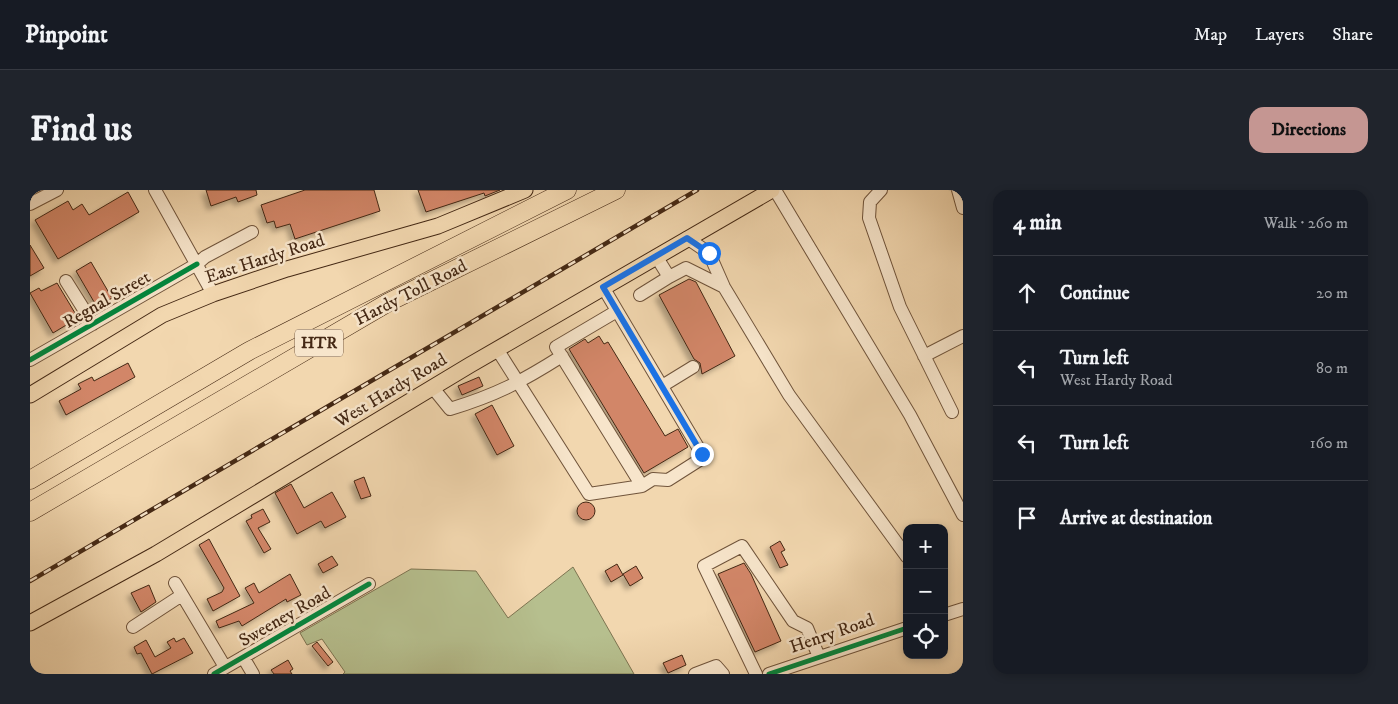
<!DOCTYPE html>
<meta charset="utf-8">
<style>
:root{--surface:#171b24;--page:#20242c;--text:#f1f3f6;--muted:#9ea1a6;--line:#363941;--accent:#c59692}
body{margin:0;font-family:"IM FELL DW Pica",serif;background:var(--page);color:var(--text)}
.controls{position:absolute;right:15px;bottom:15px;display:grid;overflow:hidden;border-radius:10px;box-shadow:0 2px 8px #0003}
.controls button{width:45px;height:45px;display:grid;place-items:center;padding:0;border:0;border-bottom:1px solid var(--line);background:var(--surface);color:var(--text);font:25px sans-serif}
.stop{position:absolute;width:15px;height:15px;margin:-11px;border:4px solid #1a73e8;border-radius:50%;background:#fff}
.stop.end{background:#1a73e8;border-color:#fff;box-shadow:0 1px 5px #0008}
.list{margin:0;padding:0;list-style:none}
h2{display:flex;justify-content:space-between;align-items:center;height:65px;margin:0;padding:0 20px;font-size:21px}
h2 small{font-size:16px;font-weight:400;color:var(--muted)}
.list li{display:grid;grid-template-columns:32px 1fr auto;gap:15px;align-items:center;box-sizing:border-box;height:75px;padding:0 20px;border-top:1px solid var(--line)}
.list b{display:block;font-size:19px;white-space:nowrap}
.list p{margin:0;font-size:16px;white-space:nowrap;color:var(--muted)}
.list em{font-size:16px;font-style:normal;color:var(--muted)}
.icon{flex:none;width:28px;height:28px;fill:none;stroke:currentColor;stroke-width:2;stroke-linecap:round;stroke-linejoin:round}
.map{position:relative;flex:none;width:933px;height:484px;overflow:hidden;border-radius:15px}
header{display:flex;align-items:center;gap:30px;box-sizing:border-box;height:70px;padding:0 25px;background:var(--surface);border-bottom:1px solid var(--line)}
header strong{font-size:24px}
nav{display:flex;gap:28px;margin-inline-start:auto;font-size:18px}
.intro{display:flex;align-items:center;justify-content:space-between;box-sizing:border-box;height:120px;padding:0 30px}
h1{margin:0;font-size:35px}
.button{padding:12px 22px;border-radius:15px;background:var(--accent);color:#111;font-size:18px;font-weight:700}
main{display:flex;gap:30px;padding:0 30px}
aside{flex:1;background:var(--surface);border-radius:15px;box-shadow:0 2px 8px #0003}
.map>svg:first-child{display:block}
.green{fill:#b6bf8e;stroke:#7d7451}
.building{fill:#d28667;stroke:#442814;filter:url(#shadow)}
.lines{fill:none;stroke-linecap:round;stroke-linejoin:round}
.minor-casing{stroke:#70543b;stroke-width:14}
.major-casing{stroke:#442814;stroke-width:17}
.highway-casing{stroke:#442814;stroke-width:19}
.minor{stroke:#f7e5cb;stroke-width:12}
.major{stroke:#f2d7af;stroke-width:15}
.highway{stroke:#f2d7af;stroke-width:18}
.rail-casing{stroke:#442814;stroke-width:4.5}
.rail{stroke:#f7e5cb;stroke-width:2.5;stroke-dasharray:8;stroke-linecap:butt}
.cycleway-casing{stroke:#f7e5cb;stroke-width:8}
.cycleway{stroke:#00873e;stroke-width:5}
.route{stroke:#1a73e8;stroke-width:6}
.labels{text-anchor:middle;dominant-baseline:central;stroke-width:5;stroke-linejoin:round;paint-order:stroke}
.shield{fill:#f7e5cb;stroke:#7a614b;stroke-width:1}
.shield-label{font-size:16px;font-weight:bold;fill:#442814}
.street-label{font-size:18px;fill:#442814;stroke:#f7e5cb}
</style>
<header>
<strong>Pinpoint</strong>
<nav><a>Map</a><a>Layers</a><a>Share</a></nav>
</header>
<div class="intro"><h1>Find us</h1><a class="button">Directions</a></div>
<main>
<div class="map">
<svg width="933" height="484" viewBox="0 0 933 484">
<defs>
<filter id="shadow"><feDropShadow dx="-4" dy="4" stdDeviation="2.5" flood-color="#0004"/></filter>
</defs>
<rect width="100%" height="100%" fill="#f2d7af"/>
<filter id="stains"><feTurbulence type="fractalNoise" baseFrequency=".004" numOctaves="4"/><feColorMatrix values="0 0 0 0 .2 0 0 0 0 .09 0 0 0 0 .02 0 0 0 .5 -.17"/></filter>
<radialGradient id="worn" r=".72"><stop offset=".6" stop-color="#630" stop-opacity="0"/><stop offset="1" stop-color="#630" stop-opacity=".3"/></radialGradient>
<path class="green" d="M 543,377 L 604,484 L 313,484 L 315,482 L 292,449 L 277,455 L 270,443 L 381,379 L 446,381 L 478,428 Z"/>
<path class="building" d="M 176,0 L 226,0 L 227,5 L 208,12 L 206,7 L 181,16 Z
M 275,0 L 344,0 L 350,21 L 265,49 L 260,34 L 246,38 L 244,31 L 237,33 L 231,15 Z
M 388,0 L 470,0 L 455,6 L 454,3 L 396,22 Z
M 98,2 L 109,22 L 28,69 L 5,30 L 38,11 L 43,20 L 52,14 L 59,25 Z
M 0,55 L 14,78 L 0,86 Z
M 61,72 L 82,108 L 67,117 L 46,81 Z
M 659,89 L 666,92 L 705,166 L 672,184 L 670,173 L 664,169 L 629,105 Z
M 27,93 L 48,128 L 23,143 L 0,103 L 9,98 L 11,101 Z
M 569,146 L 574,154 L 578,152 L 635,246 L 648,239 L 658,257 L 614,283 L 539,159 L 555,149 L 558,153 Z
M 98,173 L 105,187 L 36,225 L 29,211 L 51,199 L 48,194 L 62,187 L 64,191 Z
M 449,187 L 453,196 L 432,205 L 428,196 Z
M 462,215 L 484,256 L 467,265 L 445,224 Z
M 334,287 L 341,306 L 331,309 L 324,291 Z
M 261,294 L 274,318 L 302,302 L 316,327 L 295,338 L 291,331 L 267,344 L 245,303 Z
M547 321a9 9 0 1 1 18 0a9 9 0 1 1-18 0Z
M 233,319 L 240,332 L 228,338 L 241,359 L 234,363 L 216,331 L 222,328 L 221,325 Z
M 179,349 L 210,406 L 183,421 L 177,409 L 192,402 L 194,398 L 169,355 Z
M 750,351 L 755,360 L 751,362 L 758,375 L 750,378 L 740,357 Z
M 302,366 L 308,375 L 293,383 L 288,374 Z
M 714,373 L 721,384 L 751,451 L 725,462 L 688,384 Z
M 587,374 L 593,385 L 581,392 L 575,381 Z
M 606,376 L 613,388 L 600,396 L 593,384 Z
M 260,384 L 271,405 L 257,412 L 256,409 L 212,436 L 209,431 L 189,438 L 186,431 L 224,413 L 215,398 L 224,393 L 229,403 Z
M 119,395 L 126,412 L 111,422 L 101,403 Z
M 144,448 L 146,452 L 154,448 L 163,463 L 122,484 L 111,463 L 107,464 L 104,457 L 116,450 L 125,467 L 141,458 L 137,452 Z
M 287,452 L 303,472 L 298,476 L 282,456 Z
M 652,465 L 656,475 L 638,483 L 633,473 Z
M 258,470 L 263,479 L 260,481 L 262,484 L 244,484 L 241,480 Z"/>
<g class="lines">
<defs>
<path id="minor" d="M 125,0 L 183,104
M 745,0 L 880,225 L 933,325
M 851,0 L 840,12 L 839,28 L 870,117 L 922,222
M 928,0 L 933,18
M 0,14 L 27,0
M 657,48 L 679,63 L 694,97 L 759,205 L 877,367
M 626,66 L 639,87 L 656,78 L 694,97
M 36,91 L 63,134
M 573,97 C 606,152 639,208 672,264 L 671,269 L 638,290 L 623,289 L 612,296 L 526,157 L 587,121
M 610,105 L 639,87
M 467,159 L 559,304 L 612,296
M 894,166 L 933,146
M 0,170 L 167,74 L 175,67 L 222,42
M 632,196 L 663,177
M 403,198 L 420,219 C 466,205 491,192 532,166
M 145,393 L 195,477
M 914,425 L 933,419
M 103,437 L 152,405
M 213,467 L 223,484
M 184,484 L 339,394
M 665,484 L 686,476 L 693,484
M 726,484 L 674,376 L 712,356 L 763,431 L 777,438 L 789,467
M 739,484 L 877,438"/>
<path id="major" d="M 0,205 L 132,125 L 183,104 L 257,79 L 408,36 L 495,0
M 0,433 L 126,364 L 440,175 L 742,0"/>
<path id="highway" d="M 0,290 L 219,161 L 537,0
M 0,322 L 359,112 L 586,0"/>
</defs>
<use href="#minor" class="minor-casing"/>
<use href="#major" class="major-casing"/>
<use href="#highway" class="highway-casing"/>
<use href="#minor" class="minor"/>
<use href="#major" class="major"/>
<use href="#highway" class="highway"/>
<defs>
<path id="rail" d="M 0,391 L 667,0"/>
</defs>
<use href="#rail" class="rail-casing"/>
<use href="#rail" class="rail"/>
<defs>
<path id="cycleway" d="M 0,170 L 167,74
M 184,484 L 339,394
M 739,484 L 877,438"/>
</defs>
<use href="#cycleway" class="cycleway-casing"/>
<use href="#cycleway" class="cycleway"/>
</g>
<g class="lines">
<path class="route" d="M 672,264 L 573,97 L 657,48 L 679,63"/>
</g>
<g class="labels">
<rect class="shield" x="265" y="139.5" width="48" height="27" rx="4"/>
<g class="shield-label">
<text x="289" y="153">HTR</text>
</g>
<g class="street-label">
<text transform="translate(235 69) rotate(-18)">East Hardy Road</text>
<text transform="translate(381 103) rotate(-27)">Hardy Toll Road</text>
<text transform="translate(77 110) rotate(-30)">Regnal Street</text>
<text transform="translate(361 201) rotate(-31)">West Hardy Road</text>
<text transform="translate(255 427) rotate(-30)">Sweeney Road</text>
<text transform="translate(802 444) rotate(-19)">Henry Road</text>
</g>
</g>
<rect width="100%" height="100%" filter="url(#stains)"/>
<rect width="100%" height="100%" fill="url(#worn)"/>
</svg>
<div class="controls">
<button>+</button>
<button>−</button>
<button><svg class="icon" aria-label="locate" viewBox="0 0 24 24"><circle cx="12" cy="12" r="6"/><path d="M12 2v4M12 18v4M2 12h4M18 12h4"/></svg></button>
</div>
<div class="stop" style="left:679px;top:63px"></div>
<div class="stop end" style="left:672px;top:264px"></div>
</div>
<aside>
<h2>4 min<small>Walk · 260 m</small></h2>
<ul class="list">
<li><svg class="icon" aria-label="ahead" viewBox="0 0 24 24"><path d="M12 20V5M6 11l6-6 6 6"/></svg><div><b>Continue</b></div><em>20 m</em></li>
<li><svg class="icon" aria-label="left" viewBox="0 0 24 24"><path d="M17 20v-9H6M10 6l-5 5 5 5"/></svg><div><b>Turn left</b><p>West Hardy Road</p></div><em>80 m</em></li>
<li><svg class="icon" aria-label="left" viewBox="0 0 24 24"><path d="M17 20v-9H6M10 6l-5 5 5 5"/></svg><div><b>Turn left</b></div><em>160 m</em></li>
<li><svg class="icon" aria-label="arrive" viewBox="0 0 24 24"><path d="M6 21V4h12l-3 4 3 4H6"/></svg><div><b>Arrive at destination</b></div></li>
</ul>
</aside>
</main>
